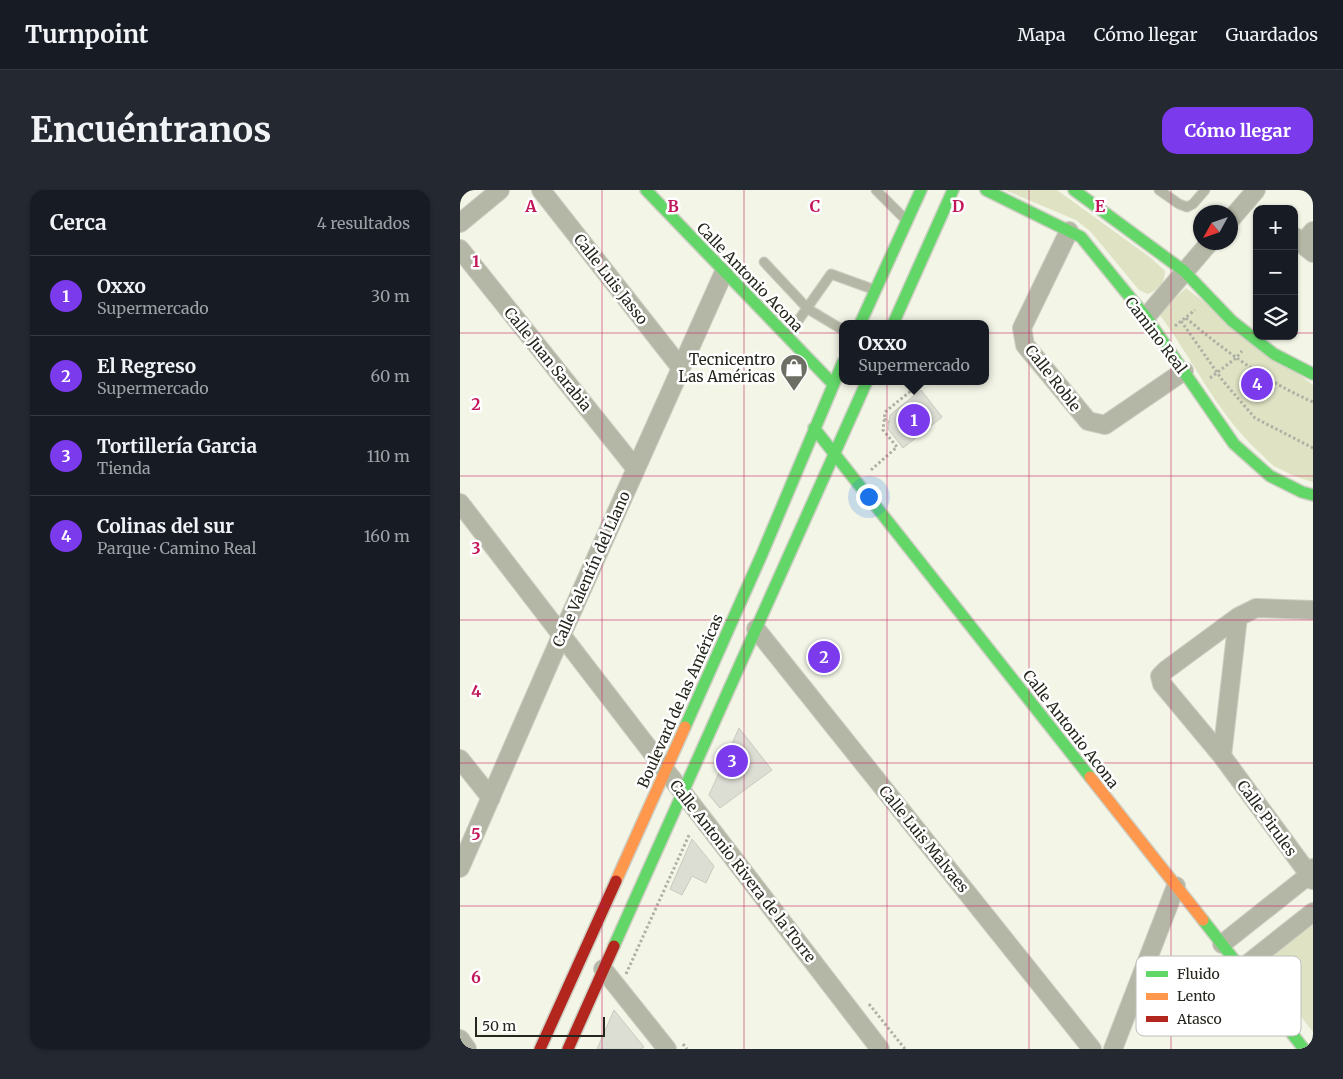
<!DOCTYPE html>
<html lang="es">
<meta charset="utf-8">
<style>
:root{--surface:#171b24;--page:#242831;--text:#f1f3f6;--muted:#9ea1a6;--line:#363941;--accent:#7c3aed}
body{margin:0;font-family:Merriweather,serif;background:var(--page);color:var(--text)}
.controls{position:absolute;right:15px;top:15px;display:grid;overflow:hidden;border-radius:10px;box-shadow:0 1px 4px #0004}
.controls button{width:45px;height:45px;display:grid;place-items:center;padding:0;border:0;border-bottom:1px solid var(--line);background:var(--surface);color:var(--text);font:25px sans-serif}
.compass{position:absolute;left:733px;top:15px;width:45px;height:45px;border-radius:50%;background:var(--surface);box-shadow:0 1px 4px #0004;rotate:230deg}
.scale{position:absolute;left:15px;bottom:12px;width:130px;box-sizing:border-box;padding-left:5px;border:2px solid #25261d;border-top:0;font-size:14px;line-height:18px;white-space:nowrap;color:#25261d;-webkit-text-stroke:4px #fff;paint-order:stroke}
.you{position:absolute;left:408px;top:306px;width:18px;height:18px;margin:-12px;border:4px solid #fff;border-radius:50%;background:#1a73e8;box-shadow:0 0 0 8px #1a73e833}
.badge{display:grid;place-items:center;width:32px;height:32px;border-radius:50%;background:var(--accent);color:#fff;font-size:16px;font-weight:700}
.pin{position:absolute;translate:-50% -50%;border:2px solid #fff;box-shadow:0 1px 5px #0006}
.popup{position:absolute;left:379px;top:130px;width:150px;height:65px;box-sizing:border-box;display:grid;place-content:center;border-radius:10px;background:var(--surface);filter:drop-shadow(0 1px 4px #0005);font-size:16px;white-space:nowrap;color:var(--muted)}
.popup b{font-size:19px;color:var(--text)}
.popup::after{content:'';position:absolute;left:50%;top:100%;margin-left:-10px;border:10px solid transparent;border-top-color:var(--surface)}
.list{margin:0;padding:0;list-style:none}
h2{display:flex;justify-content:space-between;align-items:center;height:65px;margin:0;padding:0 20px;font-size:21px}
h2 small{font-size:16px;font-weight:400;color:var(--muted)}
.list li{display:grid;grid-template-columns:32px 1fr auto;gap:15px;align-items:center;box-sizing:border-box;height:80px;padding:0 20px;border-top:1px solid var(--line)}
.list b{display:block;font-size:19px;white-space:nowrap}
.list p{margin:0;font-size:16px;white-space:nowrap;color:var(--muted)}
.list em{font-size:16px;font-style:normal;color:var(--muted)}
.icon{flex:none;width:28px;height:28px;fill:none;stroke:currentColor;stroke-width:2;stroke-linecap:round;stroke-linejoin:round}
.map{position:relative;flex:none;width:853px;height:859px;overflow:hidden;border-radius:15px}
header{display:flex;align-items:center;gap:30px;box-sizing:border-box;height:70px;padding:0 25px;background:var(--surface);border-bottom:1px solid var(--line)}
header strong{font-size:24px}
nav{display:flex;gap:28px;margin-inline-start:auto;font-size:18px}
.intro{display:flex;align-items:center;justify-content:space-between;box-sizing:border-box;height:120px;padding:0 30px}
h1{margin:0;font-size:35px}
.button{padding:12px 22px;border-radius:15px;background:var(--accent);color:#fff;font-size:18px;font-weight:700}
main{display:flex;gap:30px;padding:0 30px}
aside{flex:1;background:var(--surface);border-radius:15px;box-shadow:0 1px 4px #0004}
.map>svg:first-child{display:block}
.green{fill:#dfe3c3}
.building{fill:#dcddd3;stroke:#cacbc0}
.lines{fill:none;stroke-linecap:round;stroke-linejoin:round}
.lane-casing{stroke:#cdcfc3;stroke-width:11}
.street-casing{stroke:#cdcfc3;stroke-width:20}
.fast-casing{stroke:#cdcfc3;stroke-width:14}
.slow-casing{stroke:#cdcfc3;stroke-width:14}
.jam-casing{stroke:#cdcfc3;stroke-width:14}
.path{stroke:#afb1a4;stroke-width:3;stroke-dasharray:2.5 2.5;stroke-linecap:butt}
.lane{stroke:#b5b7a6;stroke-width:9}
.street{stroke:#b5b7a6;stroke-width:18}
.fast{stroke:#63d668;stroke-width:11}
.slow{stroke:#ff974d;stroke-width:11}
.jam{stroke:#b3261e;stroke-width:11}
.grid{fill:none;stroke:#c2185b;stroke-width:1;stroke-opacity:0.55}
.labels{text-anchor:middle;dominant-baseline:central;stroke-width:5;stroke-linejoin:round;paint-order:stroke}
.street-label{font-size:15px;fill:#25261d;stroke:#fff}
.poi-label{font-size:15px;fill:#25261d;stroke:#fff;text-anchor:end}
.key{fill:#fff;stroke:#bebebb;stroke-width:1}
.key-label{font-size:14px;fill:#25261d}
.grid-label{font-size:16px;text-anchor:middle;font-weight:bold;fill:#c2185b;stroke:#fff;stroke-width:5;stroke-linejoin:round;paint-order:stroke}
</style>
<header>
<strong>Turnpoint</strong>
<nav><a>Mapa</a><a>Cómo llegar</a><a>Guardados</a></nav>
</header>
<div class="intro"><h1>Encuéntranos</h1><a class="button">Cómo llegar</a></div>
<main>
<aside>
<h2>Cerca<small>4 resultados</small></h2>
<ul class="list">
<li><span class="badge">1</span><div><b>Oxxo</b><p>Supermercado</p></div><em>30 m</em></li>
<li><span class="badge">2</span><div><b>El Regreso</b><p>Supermercado</p></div><em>60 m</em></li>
<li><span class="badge">3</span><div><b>Tortillería Garcia</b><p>Tienda</p></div><em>110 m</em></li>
<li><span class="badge">4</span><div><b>Colinas del sur</b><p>Parque · Camino Real</p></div><em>160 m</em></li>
</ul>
</aside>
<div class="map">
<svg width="853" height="859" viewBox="0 0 853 859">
<rect width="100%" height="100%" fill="#f3f5e7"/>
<path class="green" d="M 545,0 L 597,0 L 691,68 L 705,81 C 704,94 700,99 688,104 L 679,100 L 631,42 L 616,30 Z
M 726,98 L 853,195 L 853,292 C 841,289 825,282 814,276 C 808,272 803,265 797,260 C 756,222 733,169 699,124 Z
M 853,727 L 853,842 L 802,777 Z"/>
<path class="building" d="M 461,200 L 482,227 L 443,258 L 428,239 L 430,225 Z
M 279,538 L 312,580 L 260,618 L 249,605 Z
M 232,649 L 254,676 L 246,693 L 232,686 L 222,705 L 210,699 Z
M 154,820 L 184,857 L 181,859 L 137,859 Z"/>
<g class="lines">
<defs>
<path id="lane" d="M 416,0 L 446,30
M 699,0 L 719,14 L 727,17 L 733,14 L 745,0
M 304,72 L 348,119 L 383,140
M 328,145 L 371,84 L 415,100"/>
<path id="street" d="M 81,0 L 221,178
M 771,29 L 796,0
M 0,33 L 40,0
M 609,41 L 562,138 L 565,155 L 628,231 L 645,235 L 724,181
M 834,46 L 842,54 L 853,63
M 842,54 L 853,41
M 0,59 L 176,279
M 686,127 L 750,52
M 0,313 L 420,859
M 853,420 L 796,418 L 778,427 L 706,480 L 700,486 L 702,494 L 762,566 L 853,690
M 296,439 L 632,859
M 762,566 L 778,427
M 0,569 L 31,608
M 0,678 L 102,444 L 264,82
M 762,754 L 849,685 L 853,678
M 143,779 L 207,859
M 781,779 L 853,722
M 0,849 L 7,859
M 653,859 L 716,696"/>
<path id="fast" d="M 186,0 L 373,194
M 526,0 L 621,47 L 686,127 L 774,254 L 810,286 L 842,302 L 853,305
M 614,0 L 724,81 L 772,131 L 814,164 L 853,184
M 400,134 L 461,0
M 433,134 L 493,0
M 354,238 L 630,587
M 225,537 L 302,364 L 383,172
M 743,730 L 844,859
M 154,756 L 407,191"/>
<path id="slow" d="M 630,587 L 743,730
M 156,691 L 225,537"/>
<path id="jam" d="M 80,859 L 156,691
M 108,859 L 154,756"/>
</defs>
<use href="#lane" class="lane-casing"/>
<use href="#street" class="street-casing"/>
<use href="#fast" class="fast-casing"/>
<use href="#slow" class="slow-casing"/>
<use href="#jam" class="jam-casing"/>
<path class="path" d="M 726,128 C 765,161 805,191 853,212
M 721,131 L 763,191 L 795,228 L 853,258
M 715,136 L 735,120
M 750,188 L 776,168 L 782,161
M 424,229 L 429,232
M 411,280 L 437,257 L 423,240 L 425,222 L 458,195
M 166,784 L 230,643
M 409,814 L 445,859
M 223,854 L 227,859"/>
<use href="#lane" class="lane"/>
<use href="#street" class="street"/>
<use href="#fast" class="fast"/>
<use href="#slow" class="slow"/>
<use href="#jam" class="jam"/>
</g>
<path class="grid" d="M 142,0 L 142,859M 284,0 L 284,859M 427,0 L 427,859M 569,0 L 569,859M 711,0 L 711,859M 0,143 L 797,143M 834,143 L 853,143M 0,286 L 853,286M 0,430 L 853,430M 0,573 L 853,573M 0,716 L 853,716"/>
<defs>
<symbol id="shop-pin" viewBox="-11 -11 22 30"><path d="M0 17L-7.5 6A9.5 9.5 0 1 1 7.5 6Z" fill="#6d6e64" stroke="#fff"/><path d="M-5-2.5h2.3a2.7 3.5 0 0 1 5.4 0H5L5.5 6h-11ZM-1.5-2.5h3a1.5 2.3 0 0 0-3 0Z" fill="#fff"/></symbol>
</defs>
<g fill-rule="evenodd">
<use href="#shop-pin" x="318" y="162" width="32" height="43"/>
</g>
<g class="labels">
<g class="street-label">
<text transform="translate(290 87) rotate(46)">Calle Antonio Acona</text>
<text transform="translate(151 89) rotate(52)">Calle Luis Jasso</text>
<text transform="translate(696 145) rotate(53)">Camino Real</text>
<text transform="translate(88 169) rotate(51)">Calle Juan Sarabia</text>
<text transform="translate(593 188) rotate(52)">Calle Roble</text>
<text transform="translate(131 379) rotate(-66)">Calle Valentín del Llano</text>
<text transform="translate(220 511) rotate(-66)">Boulevard de las Américas</text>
<text transform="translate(611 539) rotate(52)">Calle Antonio Acona</text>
<text transform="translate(807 628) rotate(54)">Calle Pirules</text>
<text transform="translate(464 649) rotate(51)">Calle Luis Malvaes</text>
<text transform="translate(283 681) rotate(52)">Calle Antonio Rivera de la Torre</text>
</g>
<g class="poi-label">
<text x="315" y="169">Tecnicentro<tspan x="315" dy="17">Las Américas</tspan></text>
</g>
</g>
<rect x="676" y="766" width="165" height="80" rx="8" class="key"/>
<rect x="686" y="781" width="22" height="6" fill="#63d668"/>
<rect x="686" y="803" width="22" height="7" fill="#ff974d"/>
<rect x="686" y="826" width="22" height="6" fill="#b3261e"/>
<g class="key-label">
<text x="717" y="789">Fluido</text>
<text x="717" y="811">Lento</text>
<text x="717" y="834">Atasco</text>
</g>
<g class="grid-label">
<text x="71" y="22">A</text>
<text x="213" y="22">B</text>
<text x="355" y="22">C</text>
<text x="498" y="22">D</text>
<text x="640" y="22">E</text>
<text x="16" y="77">1</text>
<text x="16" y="220">2</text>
<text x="16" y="364">3</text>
<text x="16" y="507">4</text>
<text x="16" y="650">5</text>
<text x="16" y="793">6</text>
</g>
</svg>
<div class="controls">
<button>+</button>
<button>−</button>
<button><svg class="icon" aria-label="layers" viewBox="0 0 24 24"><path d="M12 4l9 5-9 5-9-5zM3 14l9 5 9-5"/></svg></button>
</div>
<svg class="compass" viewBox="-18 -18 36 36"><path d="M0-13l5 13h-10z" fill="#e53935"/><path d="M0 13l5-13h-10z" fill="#9ea1a6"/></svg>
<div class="scale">50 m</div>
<div class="you"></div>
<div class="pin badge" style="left:454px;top:230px">1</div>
<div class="popup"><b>Oxxo</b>Supermercado</div>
<div class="pin badge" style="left:364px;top:467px">2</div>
<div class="pin badge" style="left:272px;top:571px">3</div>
<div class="pin badge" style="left:797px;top:194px">4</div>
</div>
</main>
